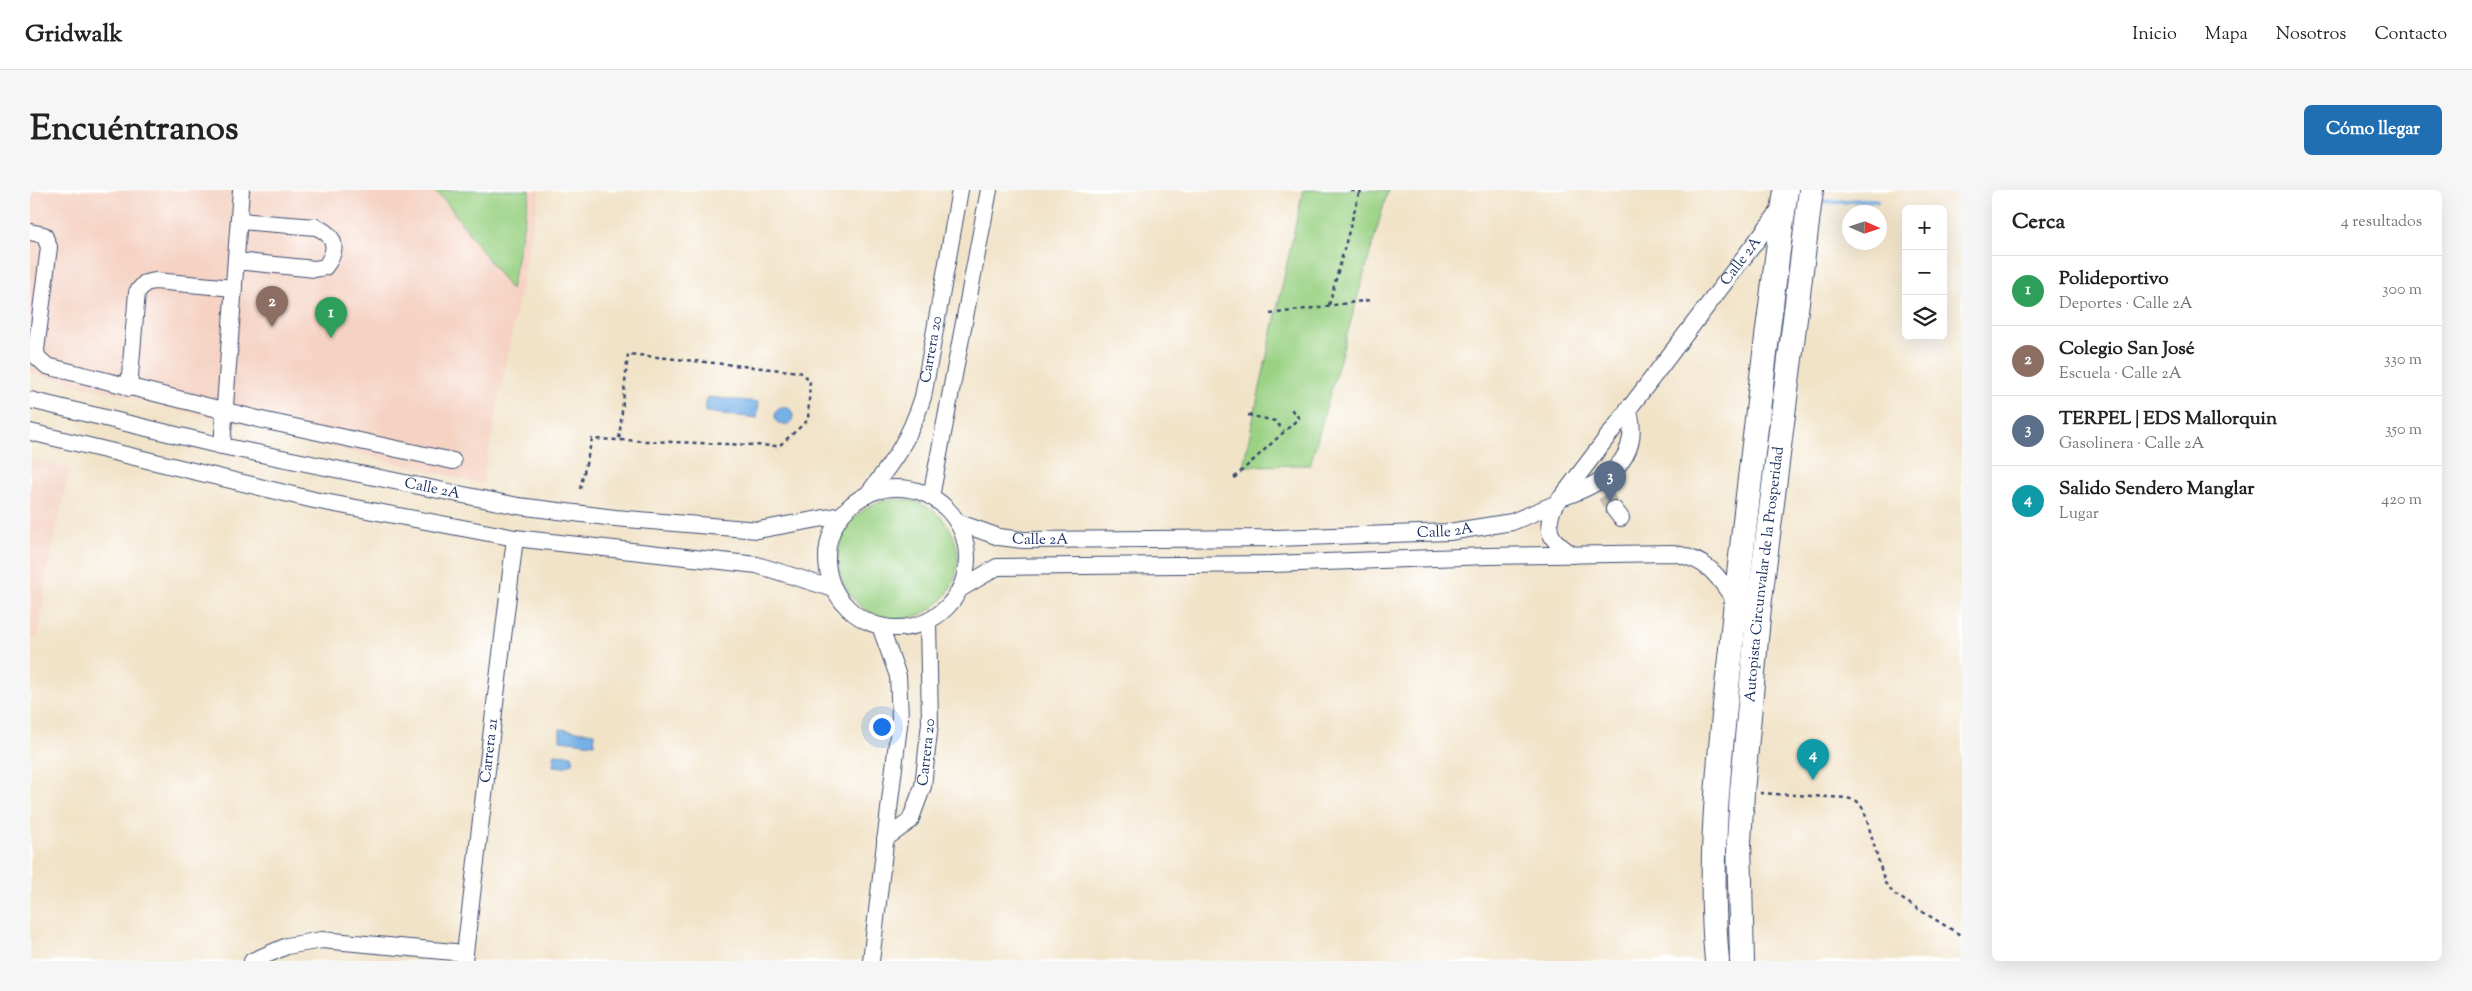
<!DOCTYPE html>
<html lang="es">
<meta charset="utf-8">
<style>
:root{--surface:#fff;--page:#f6f6f6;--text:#222;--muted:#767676;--line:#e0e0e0;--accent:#1f6fb2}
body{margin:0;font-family:"Sorts Mill Goudy",serif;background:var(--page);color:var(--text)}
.controls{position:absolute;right:15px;top:15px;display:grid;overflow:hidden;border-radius:8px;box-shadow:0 5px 20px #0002}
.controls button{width:45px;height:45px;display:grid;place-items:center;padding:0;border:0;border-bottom:1px solid var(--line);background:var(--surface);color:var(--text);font:25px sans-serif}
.compass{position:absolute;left:1812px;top:15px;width:45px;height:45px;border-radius:50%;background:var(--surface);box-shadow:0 5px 20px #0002;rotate:93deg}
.you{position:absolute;left:851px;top:536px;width:18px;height:18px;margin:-12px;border:4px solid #fff;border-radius:50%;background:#1a73e8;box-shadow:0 0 0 8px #1a73e833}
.badge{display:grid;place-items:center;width:32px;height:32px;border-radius:50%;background:var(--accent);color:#fff;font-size:16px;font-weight:700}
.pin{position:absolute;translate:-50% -41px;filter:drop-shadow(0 1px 2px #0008)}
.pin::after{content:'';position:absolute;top:26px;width:18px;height:15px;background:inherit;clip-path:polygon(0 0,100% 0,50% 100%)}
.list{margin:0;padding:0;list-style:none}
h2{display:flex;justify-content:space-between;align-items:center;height:65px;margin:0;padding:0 20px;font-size:21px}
h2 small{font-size:16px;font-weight:400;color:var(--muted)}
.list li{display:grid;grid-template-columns:32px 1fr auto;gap:15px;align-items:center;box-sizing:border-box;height:70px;padding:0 20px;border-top:1px solid var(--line)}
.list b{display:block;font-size:19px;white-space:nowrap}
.list p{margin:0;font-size:16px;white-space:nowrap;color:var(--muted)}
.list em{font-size:16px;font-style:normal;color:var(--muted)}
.icon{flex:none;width:28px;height:28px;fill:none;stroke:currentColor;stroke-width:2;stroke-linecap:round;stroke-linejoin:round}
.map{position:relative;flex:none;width:1932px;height:771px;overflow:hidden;border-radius:8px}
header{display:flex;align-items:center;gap:30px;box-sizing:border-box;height:70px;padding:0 25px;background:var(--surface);border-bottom:1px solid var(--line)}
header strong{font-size:24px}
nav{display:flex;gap:28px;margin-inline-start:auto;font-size:18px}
.intro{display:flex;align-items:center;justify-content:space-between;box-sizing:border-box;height:120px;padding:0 30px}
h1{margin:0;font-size:35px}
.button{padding:12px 22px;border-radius:8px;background:var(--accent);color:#fff;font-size:18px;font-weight:700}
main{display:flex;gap:30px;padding:0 30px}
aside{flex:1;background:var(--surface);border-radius:8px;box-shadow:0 5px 20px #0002}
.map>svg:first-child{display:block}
.built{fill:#f5d2c2}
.green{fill:#9ad183;stroke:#5a8070}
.water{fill:#75b0e6;stroke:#4870a2}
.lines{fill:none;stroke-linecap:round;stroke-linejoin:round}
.stream{stroke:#75b0e6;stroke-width:4.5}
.minor-tunnel{stroke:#c6bfb3;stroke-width:16;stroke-dasharray:16 8;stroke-linecap:butt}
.minor-casing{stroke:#3b4a6e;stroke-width:18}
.highway-casing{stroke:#3b4a6e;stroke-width:26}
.path{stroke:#3b4a6e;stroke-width:2.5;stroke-dasharray:4 4;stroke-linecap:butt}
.minor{stroke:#fff;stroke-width:16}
.highway{stroke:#fff;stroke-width:24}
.labels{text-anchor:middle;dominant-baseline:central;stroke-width:5;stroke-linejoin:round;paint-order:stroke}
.street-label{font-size:15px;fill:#1b2f5e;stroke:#fff}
</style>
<header>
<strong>Gridwalk</strong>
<nav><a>Inicio</a><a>Mapa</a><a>Nosotros</a><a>Contacto</a></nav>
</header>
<div class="intro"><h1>Encuéntranos</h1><a class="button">Cómo llegar</a></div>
<main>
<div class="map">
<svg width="1932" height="771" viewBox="0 0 1932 771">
<rect width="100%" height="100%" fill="#fff"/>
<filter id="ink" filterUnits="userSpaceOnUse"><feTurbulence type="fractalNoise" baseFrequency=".02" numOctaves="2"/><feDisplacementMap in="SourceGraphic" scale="10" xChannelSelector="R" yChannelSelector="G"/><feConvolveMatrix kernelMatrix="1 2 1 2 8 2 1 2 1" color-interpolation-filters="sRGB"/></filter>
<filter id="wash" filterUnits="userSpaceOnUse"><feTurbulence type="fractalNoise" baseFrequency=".0096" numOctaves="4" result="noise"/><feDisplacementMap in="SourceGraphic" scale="20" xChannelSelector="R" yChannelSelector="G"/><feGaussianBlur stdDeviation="1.12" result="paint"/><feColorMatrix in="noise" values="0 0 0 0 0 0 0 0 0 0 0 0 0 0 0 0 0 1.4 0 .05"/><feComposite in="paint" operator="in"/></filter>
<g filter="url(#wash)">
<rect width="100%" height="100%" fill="#f1e3c8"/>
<path class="built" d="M 0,0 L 510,0 L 452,294 L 0,183 Z
M 0,270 L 40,279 L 17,380 L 8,449 L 0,448 Z"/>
<path class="green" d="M 403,0 L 500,0 L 481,100 L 416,12 Z
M 1273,0 L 1358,0 L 1280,275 L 1213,276 Z
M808 369a60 60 0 1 1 120 0a60 60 0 1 1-120 0Z"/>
<path class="water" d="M 677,207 L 729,212 L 727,228 L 675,222 Z
M745 226a9 9 0 1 1 18 0a9 9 0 1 1-18 0Z
M 530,539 L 565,543 L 564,554 L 530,550 Z
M 524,564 L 542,565 L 544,572 L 534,577 L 523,576 Z"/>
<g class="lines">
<path class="stream" d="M 1793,11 C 1812,15 1829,7 1847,11"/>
</g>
</g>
<g filter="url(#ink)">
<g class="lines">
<path class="minor-tunnel" d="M 1575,305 L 1584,319"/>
<defs>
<g id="minor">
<path d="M 0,42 L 14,45 L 19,57 L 6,160 L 7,167 L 17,176 L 232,230 L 423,271"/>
<path d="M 206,71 L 285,79 L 295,77 C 308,60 307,46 286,37 L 209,31"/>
<path d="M 99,198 L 107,102 L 115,93 L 125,91 L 204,98"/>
<path id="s1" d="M 0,210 L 192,256 L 488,316 L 585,328 L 728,340 L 811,325"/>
<path d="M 0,242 L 284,310 L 485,348 L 727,375 L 804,399"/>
<path d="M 192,256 L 211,0"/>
<circle cx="867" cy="368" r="70"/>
<path id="s2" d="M 837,305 C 865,269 879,250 893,207 L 930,0"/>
<path d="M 901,307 L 959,0"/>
<path d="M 1531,308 C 1574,294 1614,269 1598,218"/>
<path d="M 1525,314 C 1513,341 1520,350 1543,365"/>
<path d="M 1584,319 L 1591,328"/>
<path id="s3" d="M 927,332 L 969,347 L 993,350 L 1246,348 L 1419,342 L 1482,332 L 1525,314 L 1531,308 L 1753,16"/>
<path d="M 930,399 L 967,377 L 1242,374 L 1458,366 L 1643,363 C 1678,370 1687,384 1706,413"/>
<path id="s4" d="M 855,649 L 880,631 L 893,596 L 900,533 L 898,431"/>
<path d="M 222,771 L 257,756 L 292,750 L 435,763"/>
<path id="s5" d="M 434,771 L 485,348"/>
<path d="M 841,771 L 870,527 L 868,486 L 850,436"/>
</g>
<g id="highway">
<path d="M 1687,771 C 1677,663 1691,556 1702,449 C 1718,299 1736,149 1756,0"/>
<path id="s6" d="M 1712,771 L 1709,652 L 1712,602 L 1729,417 L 1781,0"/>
</g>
</defs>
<use href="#minor" class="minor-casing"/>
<use href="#highway" class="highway-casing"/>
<path class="path" d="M 1329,4 L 1332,0
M 1299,115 L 1329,4 L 1321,0
M 1240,124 L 1340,110
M 1218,225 L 1245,231 L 1254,241
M 1204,288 L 1269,228 L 1260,218
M 550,299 L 562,249 L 589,250 L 749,256 L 778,230 L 780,190 L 770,182 L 598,164 L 589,250
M 1730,603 L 1817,608 L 1827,611 L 1834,620 L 1855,693 L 1864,704 L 1932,746"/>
<use href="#minor" class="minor"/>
<use href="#highway" class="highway"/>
</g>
</g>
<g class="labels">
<g class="street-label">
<text stroke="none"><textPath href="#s3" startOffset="911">Calle 2A</textPath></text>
<text stroke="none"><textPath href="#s2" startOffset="162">Carrera 20</textPath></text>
<text stroke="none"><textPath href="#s1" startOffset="412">Calle 2A</textPath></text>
<text stroke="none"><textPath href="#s3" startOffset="491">Calle 2A</textPath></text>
<text stroke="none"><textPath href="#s3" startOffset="86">Calle 2A</textPath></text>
<text stroke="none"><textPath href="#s6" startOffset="388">Autopista Circunvalar de la Prosperidad</textPath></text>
<text stroke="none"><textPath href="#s5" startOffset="212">Carrera 21</textPath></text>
<text stroke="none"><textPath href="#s4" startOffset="102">Carrera 20</textPath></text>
</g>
</g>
</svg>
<div class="controls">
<button>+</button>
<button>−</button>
<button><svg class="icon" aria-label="layers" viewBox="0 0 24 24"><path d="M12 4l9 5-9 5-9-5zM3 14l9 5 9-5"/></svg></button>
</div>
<svg class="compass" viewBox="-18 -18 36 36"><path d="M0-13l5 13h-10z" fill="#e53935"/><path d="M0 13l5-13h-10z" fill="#767676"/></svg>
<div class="you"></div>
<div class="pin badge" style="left:301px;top:148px;background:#2e9e5b">1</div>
<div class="pin badge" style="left:242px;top:137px;background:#8d6e63">2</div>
<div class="pin badge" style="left:1580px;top:312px;background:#5c6f8a">3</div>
<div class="pin badge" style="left:1783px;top:590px;background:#0f9aa8">4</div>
</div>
<aside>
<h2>Cerca<small>4 resultados</small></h2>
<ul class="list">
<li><span class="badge" style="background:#2e9e5b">1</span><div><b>Polideportivo</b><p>Deportes · Calle 2A</p></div><em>300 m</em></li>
<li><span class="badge" style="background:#8d6e63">2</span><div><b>Colegio San José</b><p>Escuela · Calle 2A</p></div><em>330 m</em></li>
<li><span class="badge" style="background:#5c6f8a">3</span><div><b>TERPEL | EDS Mallorquin</b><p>Gasolinera · Calle 2A</p></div><em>350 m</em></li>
<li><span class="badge" style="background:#0f9aa8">4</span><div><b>Salido Sendero Manglar</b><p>Lugar</p></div><em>420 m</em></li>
</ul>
</aside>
</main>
